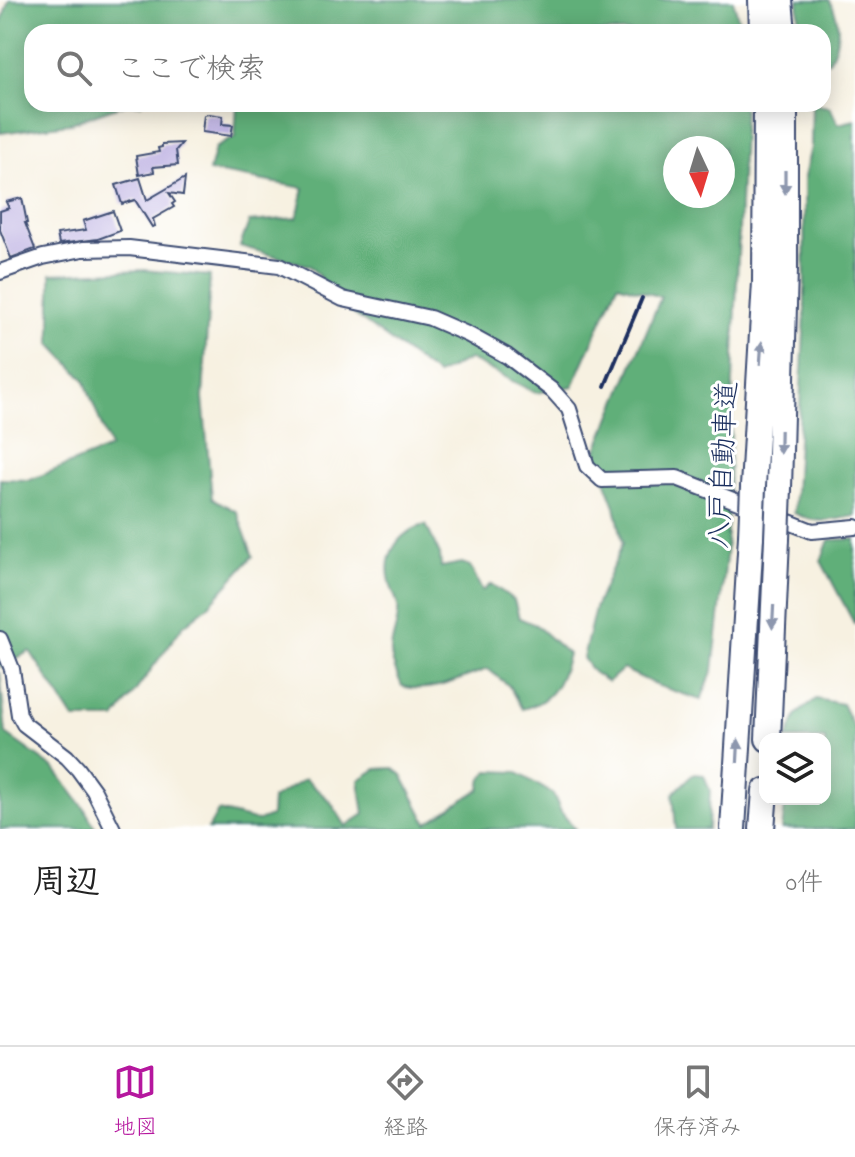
<!DOCTYPE html>
<html lang="ja">
<meta charset="utf-8">
<style>
:root{--surface:#fff;--page:#f2f2f2;--text:#222;--muted:#767676;--line:#e0e0e0;--accent:#b5179e}
body{margin:0;font-family:"Indie Flower","Klee One",sans-serif;background:var(--page);color:var(--text)}
.controls{position:absolute;right:24px;bottom:24px;display:grid;overflow:hidden;border-radius:16px;box-shadow:0 4px 20px #0003}
.controls button{width:72px;height:72px;display:grid;place-items:center;padding:0;border:0;border-bottom:2px solid var(--line);background:var(--surface);color:var(--text);font:40px sans-serif}
.compass{position:absolute;left:663px;top:136px;width:72px;height:72px;border-radius:50%;background:var(--surface);box-shadow:0 4px 20px #0003;rotate:176deg}
.list{margin:0;padding:0;list-style:none}
h2{display:flex;justify-content:space-between;align-items:center;height:104px;margin:0;padding:0 32px;font-size:34px}
h2 small{font-size:26px;font-weight:400;color:var(--muted)}
.icon{flex:none;width:44px;height:44px;fill:none;stroke:currentColor;stroke-width:2;stroke-linecap:round;stroke-linejoin:round}
.map{position:relative;flex:none;width:855px;height:829px;overflow:hidden}
.search{position:absolute;background:var(--surface);box-shadow:0 4px 20px #0003;left:24px;right:24px;top:24px;height:88px;display:flex;align-items:center;gap:20px;box-sizing:border-box;padding:0 28px;border-radius:24px;color:var(--muted);font-size:30px}
.sheet{height:216px;background:var(--surface)}
nav{display:flex;justify-content:space-around;align-items:center;box-sizing:border-box;height:112px;border-top:2px solid var(--line);background:var(--surface);font-size:22px;color:var(--muted)}
nav a{display:grid;justify-items:center;gap:4px}
nav .on{color:var(--accent)}
.map>svg:first-child{display:block}
.forest{fill:#60af79;stroke:#3e6f6c;stroke-width:2;fill-rule:evenodd}
.building{fill:#bfb4e3}
.lines{fill:none;stroke-linecap:round;stroke-linejoin:round}
.street-casing{stroke:#3c4c72;stroke-width:18}
.highway-casing{stroke:#3c4c72;stroke-width:28}
.street{stroke:#fff;stroke-width:14}
.highway{stroke:#fff;stroke-width:24}
.rail{stroke:#1b2f5e;stroke-width:4}
.highway-bridge-casing{stroke:#3c4c72;stroke-width:28;stroke-linecap:butt}
.highway-bridge{stroke:#fff;stroke-width:24}
.oneway{fill:#8d97ae}
.labels{text-anchor:middle;dominant-baseline:central;stroke-width:6;stroke-linejoin:round;paint-order:stroke}
.street-label{font-size:28px;fill:#1b2f5e;stroke:#fff}
</style>
<div class="map">
<svg width="855" height="829" viewBox="0 0 855 829">
<rect width="100%" height="100%" fill="#fff"/>
<filter id="ink" filterUnits="userSpaceOnUse"><feTurbulence type="fractalNoise" baseFrequency=".0125" numOctaves="2"/><feDisplacementMap in="SourceGraphic" scale="16" xChannelSelector="R" yChannelSelector="G"/><feConvolveMatrix kernelMatrix="1 2 1 2 8 2 1 2 1" color-interpolation-filters="sRGB"/></filter>
<filter id="wash" filterUnits="userSpaceOnUse"><feTurbulence type="fractalNoise" baseFrequency=".006" numOctaves="4" result="noise"/><feDisplacementMap in="SourceGraphic" scale="32" xChannelSelector="R" yChannelSelector="G"/><feGaussianBlur stdDeviation="1.8" result="paint"/><feColorMatrix in="noise" values="0 0 0 0 0 0 0 0 0 0 0 0 0 0 0 0 0 1.4 0 .05"/><feComposite in="paint" operator="in"/></filter>
<g filter="url(#wash)">
<rect width="100%" height="100%" fill="#f7f1e1"/>
<path class="forest" d="M 9,0 L 733,0 L 742,32 L 32,32 L 32,104 L 142,104 L 125,104 L 68,124 L 0,133 L 0,27 Z
M 798,0 L 829,0 C 842,20 840,40 829,61 L 823,62 L 823,32 L 800,32 Z
M 237,104 L 744,104 L 726,558 L 713,670 L 701,700 L 659,686 L 623,669 L 608,682 L 593,672 L 583,658 L 595,608 L 623,543 L 615,506 L 595,454 L 661,297 L 618,284 L 573,386 L 536,393 L 469,359 L 437,375 L 347,309 L 310,266 L 240,246 L 249,222 L 297,218 L 304,188 L 209,171 L 215,148 L 235,137 ZM 675,148 L 723,148 L 723,196 L 675,196 Z
M 812,104 L 830,107 L 838,124 L 855,120 L 855,516 C 828,521 820,525 794,513 L 805,314 L 804,177 L 811,147 Z
M 144,270 L 210,276 L 203,398 L 212,498 L 237,512 L 253,556 L 208,606 L 183,626 L 115,719 L 74,719 L 30,651 L 0,667 L 0,479 L 30,480 L 110,448 L 84,379 L 51,344 L 51,274 Z
M 426,525 L 440,555 L 441,567 L 462,563 L 470,566 L 482,591 L 491,584 L 514,600 L 519,618 L 536,625 L 568,654 C 561,681 553,702 522,709 L 509,686 L 488,669 C 461,678 430,695 402,686 C 398,676 390,661 391,650 C 392,634 400,622 398,606 C 397,598 391,590 390,582 C 383,554 399,531 426,525 Z
M 855,539 L 855,625 L 821,561 L 829,540 Z
M 0,672 L 6,734 L 55,769 L 84,808 L 96,829 L 0,829 Z
M 816,699 L 842,704 L 855,730 L 855,829 L 782,829 L 786,799 L 825,799 L 825,739 L 787,739 L 797,714 Z
M 393,768 L 402,775 L 427,823 L 480,789 L 482,779 L 488,771 L 516,772 L 553,794 L 561,812 L 575,829 L 208,829 L 218,811 L 258,821 L 271,816 L 272,799 L 305,779 L 330,801 L 346,826 L 364,814 L 359,780 L 376,769 Z
M 693,774 L 704,775 L 710,791 L 708,829 L 676,829 L 673,794 Z"/>
<g id="blocks">
<path class="building" d="M 209,114 L 223,116 L 222,124 L 233,125 L 231,136 L 202,132 L 204,115 Z
M 182,143 L 176,150 L 178,165 L 153,167 L 154,172 L 139,175 L 136,156 L 159,152 L 158,148 L 162,147 L 162,144 Z
M 140,178 L 147,200 L 185,178 L 183,195 L 169,193 L 175,202 L 172,204 L 174,207 L 153,219 L 155,226 L 152,227 L 135,200 L 122,204 L 116,185 Z
M 22,198 L 27,223 L 25,223 L 35,249 L 11,258 L 0,230 L 0,211 L 9,208 L 6,202 Z
M 113,211 L 120,231 L 98,239 L 59,244 L 57,234 L 86,230 L 83,221 Z"/>
</g>
</g>
<g filter="url(#ink)">
<use href="#blocks" fill-opacity="0" stroke="#3c4c72" stroke-width="2"/>
<g class="lines">
<defs>
<path id="street" d="M 0,272 L 43,257 L 83,249 L 129,248 L 279,266 L 343,299 L 430,318 L 469,335 L 507,356 L 553,391 L 569,409 L 587,466 L 602,480 L 677,478 L 812,531 L 855,527
M 0,639 L 12,669 L 19,715 L 24,724 L 67,757 L 78,769 L 94,791 L 113,829"/>
<path id="highway" d="M 761,0 L 762,32
M 780,0 L 783,32
M 753,487 L 765,282 L 766,104
M 779,488 L 785,269 L 785,104
M 768,739 L 777,539
M 733,829 L 751,536
M 762,829 L 765,791"/>
</defs>
<use href="#street" class="street-casing"/>
<use href="#highway" class="highway-casing"/>
<use href="#street" class="street"/>
<use href="#highway" class="highway"/>
<path class="rail" d="M 605,386 L 642,298"/>
<defs>
<path id="highway-bridge" d="M 751,536 L 753,487
M 777,539 L 779,488"/>
</defs>
<use href="#highway-bridge" class="highway-bridge-casing"/>
<use href="#highway-bridge" class="highway-bridge"/>
</g>
<defs><path id="oneway-solid" d="M-6-.8H1V-3.2L6.5 0L1 3.2V.8H-6Z" transform="scale(2)"/></defs>
<g class="oneway">
<use href="#oneway-solid" transform="translate(785 182) rotate(90)"/>
<use href="#oneway-solid" transform="translate(761 353) rotate(-86)"/>
<use href="#oneway-solid" transform="translate(780 442) rotate(91)"/>
<use href="#oneway-solid" transform="translate(773 617) rotate(93)"/>
<use href="#oneway-solid" transform="translate(738 751) rotate(-87)"/>
</g>
</g>
<g class="labels">
<g class="street-label">
<text transform="translate(725 465) rotate(-87)">八戸自動車道</text>
</g>
</g>
</svg>
<div class="controls">
<button><svg class="icon" aria-label="layers" viewBox="0 0 24 24"><path d="M12 4l9 5-9 5-9-5zM3 14l9 5 9-5"/></svg></button>
</div>
<svg class="compass" viewBox="-18 -18 36 36"><path d="M0-13l5 13h-10z" fill="#e53935"/><path d="M0 13l5-13h-10z" fill="#767676"/></svg>
<div class="search"><svg class="icon" aria-label="search" viewBox="0 0 24 24"><circle cx="10" cy="10" r="6"/><path d="M15 15l6 6"/></svg>ここで検索</div>
</div>
<section class="sheet">
<h2>周辺<small>0件</small></h2>
<ul class="list">
</ul>
</section>
<nav>
<a class="on"><svg class="icon" aria-label="map" viewBox="0 0 24 24"><path d="M3 6l6-2 6 2 6-2v14l-6 2-6-2-6 2zM9 4v14M15 6v14"/></svg>地図</a>
<a><svg class="icon" aria-label="directions" viewBox="0 0 24 24"><path d="M12 3l9 9-9 9-9-9zM9 14v-3h6M13 9l2 2-2 2"/></svg>経路</a>
<a><svg class="icon" aria-label="saved" viewBox="0 0 24 24"><path d="M7 4h10v16l-5-4-5 4z"/></svg>保存済み</a>
</nav>
